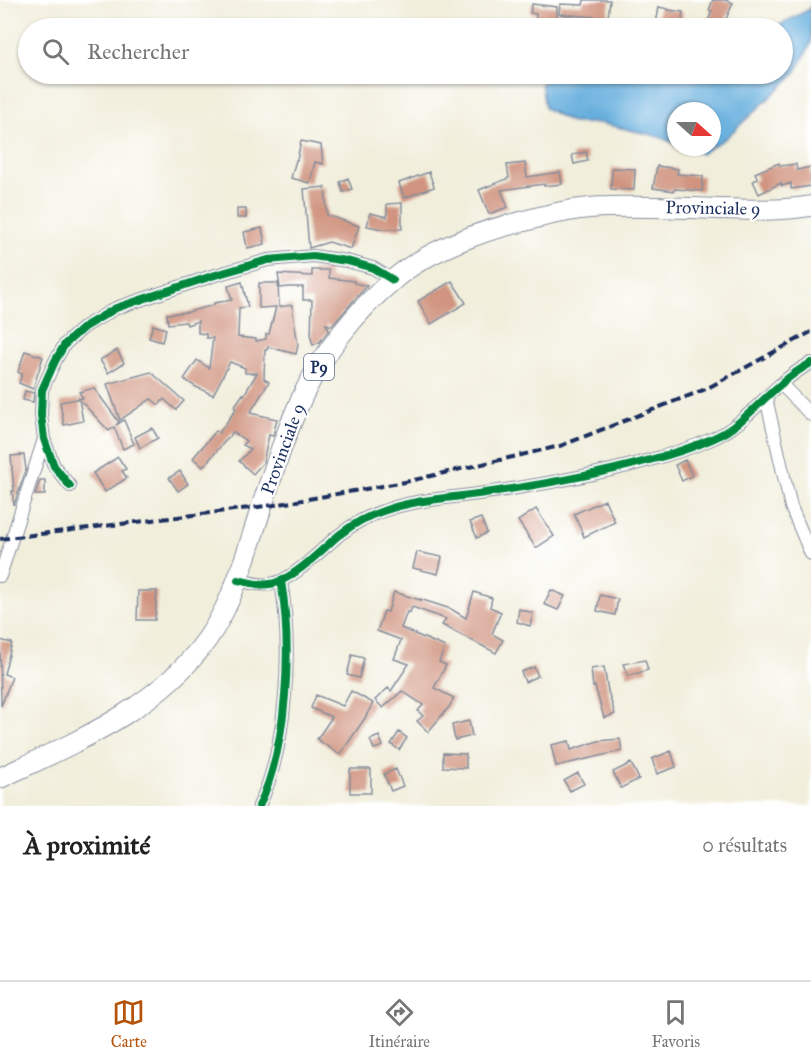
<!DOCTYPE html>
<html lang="fr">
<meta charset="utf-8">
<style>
:root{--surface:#fff;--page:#f6f6f6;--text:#222;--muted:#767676;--line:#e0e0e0;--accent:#b45309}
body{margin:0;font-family:"IM FELL Great Primer",serif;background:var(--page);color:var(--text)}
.compass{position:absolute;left:667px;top:102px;width:54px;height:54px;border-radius:50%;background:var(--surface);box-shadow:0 2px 4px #0004;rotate:111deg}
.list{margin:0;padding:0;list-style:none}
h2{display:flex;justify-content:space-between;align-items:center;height:78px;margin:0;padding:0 24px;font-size:26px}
h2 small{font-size:20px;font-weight:400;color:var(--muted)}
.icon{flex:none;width:33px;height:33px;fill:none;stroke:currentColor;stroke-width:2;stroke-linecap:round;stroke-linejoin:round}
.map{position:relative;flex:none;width:811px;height:806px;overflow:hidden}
.search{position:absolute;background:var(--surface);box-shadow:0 2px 4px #0004;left:18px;right:18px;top:18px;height:66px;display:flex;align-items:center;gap:15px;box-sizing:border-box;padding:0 21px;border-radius:33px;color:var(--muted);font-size:22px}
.sheet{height:174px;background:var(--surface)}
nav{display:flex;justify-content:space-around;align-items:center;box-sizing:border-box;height:84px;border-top:2px solid var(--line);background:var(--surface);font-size:16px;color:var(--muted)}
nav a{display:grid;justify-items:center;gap:3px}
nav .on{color:var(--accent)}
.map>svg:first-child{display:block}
.water{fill:#65aedd;stroke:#406e9e;stroke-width:1.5}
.building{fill:#d09480}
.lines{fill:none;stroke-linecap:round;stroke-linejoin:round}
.street-casing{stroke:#868e9c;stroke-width:14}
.primary-casing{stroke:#868e9c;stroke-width:22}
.street{stroke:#fff;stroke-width:12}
.primary{stroke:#fff;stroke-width:20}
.rail{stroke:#1b2f5e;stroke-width:4;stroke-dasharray:9 4.5;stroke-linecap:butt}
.cycleway-casing{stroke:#fff;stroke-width:11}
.cycleway{stroke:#00873e;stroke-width:8}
.labels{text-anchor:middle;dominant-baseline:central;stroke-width:4.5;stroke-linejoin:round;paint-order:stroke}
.shield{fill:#fff;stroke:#5f6d8e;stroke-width:1.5}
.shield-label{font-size:16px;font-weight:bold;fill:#1b2f5e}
.street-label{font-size:18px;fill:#1b2f5e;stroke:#fff}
</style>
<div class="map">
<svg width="811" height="806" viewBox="0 0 811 806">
<rect width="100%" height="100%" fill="#fff"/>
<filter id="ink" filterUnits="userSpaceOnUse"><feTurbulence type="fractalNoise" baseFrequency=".0167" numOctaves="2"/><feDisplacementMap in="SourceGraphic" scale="12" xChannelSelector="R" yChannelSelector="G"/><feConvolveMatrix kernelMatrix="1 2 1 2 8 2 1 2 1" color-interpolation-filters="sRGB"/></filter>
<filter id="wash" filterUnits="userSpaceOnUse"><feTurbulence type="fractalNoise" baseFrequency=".008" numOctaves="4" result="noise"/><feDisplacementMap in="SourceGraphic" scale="24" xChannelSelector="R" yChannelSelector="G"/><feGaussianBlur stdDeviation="1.35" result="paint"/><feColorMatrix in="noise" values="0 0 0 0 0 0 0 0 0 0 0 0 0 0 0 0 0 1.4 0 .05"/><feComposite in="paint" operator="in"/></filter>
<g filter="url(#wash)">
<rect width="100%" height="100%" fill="#f1eedb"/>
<path class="water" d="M 811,6 L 811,43 L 795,74 L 726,138 L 701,154 L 684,147 L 712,147 L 712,111 L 676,111 L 676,144 L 660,137 L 600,123 L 572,123 L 545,108 L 541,83 L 552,74 L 682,74 L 695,81 L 706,74 L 782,74 L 782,28 L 774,28 L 808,10 Z"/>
<g id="blocks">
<path class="building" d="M 584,0 L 610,0 L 608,18 L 559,14 L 560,4 L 583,5 Z
M 713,0 L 725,0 L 733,3 L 722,28 L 707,24 L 712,11 L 709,10 Z
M 532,4 L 557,7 L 557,26 L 536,26 L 536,14 L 530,13 Z
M 659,7 L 668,9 L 668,10 L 683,12 L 681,28 L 656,24 Z
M 301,141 L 321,145 L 323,164 L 315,162 L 310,183 L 291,178 L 296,160 L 297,160 Z
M 586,152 L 588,161 L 574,164 L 572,155 Z
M 525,163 L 527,177 L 560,172 L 562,184 L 544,186 L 544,184 L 501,190 L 508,207 L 489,214 L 479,190 L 509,178 L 507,165 Z
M 779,163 L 780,166 L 796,164 L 797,170 L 811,167 L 811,186 L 791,189 L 791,183 L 782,186 L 781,183 L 759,194 L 753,181 L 758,179 L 755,173 Z
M 657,166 L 678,169 L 677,174 L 703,176 L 702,191 L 675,189 L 674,191 L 653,188 Z
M 612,168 L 635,169 L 634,190 L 611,189 Z
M 429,172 L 434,187 L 404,198 L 399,183 Z
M 348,178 L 352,189 L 343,192 L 340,182 Z
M 325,187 L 327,215 L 359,226 L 351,249 L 329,242 L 309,248 L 304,189 Z
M 402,203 L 402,229 L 382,229 L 367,226 L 370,213 L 387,217 L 387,204 Z
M 237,209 L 246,209 L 246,218 L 237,218 Z
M 262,228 L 265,244 L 247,248 L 244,232 Z
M 312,270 L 329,270 L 329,278 L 354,281 L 354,283 L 367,286 L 358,296 L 357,296 L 355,299 L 332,326 L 326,324 L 329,330 L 320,342 L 313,345 L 311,338 L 312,300 L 303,300 L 303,287 L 289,287 L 280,288 L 278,274 L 312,276 Z
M 452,281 L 466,303 L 431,324 L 418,301 Z
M 242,282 L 248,307 L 239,308 L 238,337 L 256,339 L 256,341 L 266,339 L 266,334 L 269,334 L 276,307 L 259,308 L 259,283 L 278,283 L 279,307 L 292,305 L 298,345 L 296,354 L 268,347 L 267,350 L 265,350 L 264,379 L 269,382 L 250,413 L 277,419 L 273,436 L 269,435 L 263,463 L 253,474 L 239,461 L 251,449 L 243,445 L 246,441 L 233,432 L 203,467 L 193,458 L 216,431 L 219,433 L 236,409 L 234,407 L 243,394 L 244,395 L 257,373 L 245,373 L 245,368 L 230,362 L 213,395 L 196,387 L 184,379 L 197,360 L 209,368 L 213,338 L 206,338 L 206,334 L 198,333 L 198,321 L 187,325 L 186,322 L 168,324 L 167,314 L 188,312 L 214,305 L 214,303 L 232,300 L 228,286 Z
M 153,325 L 166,329 L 162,342 L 149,338 Z
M 117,350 L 124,363 L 108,373 L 100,360 Z
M 25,351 L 43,357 L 33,389 L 19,383 L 22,374 L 18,372 Z
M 151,372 L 184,401 L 176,410 L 164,399 L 159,405 L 151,399 L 120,420 L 107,384 Z
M 94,388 L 119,422 L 116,425 L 124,420 L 134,444 L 123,449 L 114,427 L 109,431 L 79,399 L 83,421 L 64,425 L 60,402 L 83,398 L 79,392 Z
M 25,391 L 34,393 L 33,402 L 23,400 Z
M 152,428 L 158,438 L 140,448 L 135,437 Z
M 24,455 L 26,470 L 14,505 L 12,491 L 14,491 L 11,456 Z
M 118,457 L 126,469 L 122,471 L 127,478 L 105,492 L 93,473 Z
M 685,460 L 692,476 L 682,481 L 675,465 Z
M 180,471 L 188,484 L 178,491 L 169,478 Z
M 40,480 L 45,480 L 45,495 L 35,495 Z
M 605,500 L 615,522 L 584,537 L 574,514 Z
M 536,509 L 554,536 L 536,548 L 518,521 Z
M 481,518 L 487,533 L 477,538 L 470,522 Z
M 417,552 L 442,557 L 438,574 L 413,568 Z
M 551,590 L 565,596 L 558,610 L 544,604 Z
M 138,591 L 157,591 L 155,620 L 137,620 Z
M 394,592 L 420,600 L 420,599 L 451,609 L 466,618 L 474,592 L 492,598 L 490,607 L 501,612 L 492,634 L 503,640 L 496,653 L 442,625 L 446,619 L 412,607 L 410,613 L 407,612 L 401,628 L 445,647 L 439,662 L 446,665 L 434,688 L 454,698 L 449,707 L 428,732 L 417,721 L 423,716 L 418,711 L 423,705 L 402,691 L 383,708 L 375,700 L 388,688 L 391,691 L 409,664 L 394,659 L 401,640 L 377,631 L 384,611 L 388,612 Z
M 600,595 L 618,599 L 615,615 L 597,611 Z
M 519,609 L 533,613 L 530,626 L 517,622 Z
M 0,640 L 12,643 L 4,674 L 12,677 L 1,706 Z
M 352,655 L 364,658 L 359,678 L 347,675 Z
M 645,660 L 648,670 L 628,676 L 623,664 Z
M 534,667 L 538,676 L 525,682 L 521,672 Z
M 604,667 L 608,691 L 615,714 L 604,718 L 595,686 L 593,687 L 591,669 Z
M 351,691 L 373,703 L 365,718 L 340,755 L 317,739 L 332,717 L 311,708 L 316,695 L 343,706 Z
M 469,721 L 472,736 L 455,740 L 452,725 Z
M 399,732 L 407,738 L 399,750 L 391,744 Z
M 379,736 L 383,746 L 374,749 L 370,740 Z
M 620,739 L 622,751 L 556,766 L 551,745 L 569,741 L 571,750 L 598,741 Z
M 671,751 L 676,767 L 657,774 L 652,759 Z
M 443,753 L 466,754 L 466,768 L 443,767 Z
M 631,763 L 639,779 L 621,788 L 613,772 Z
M 350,769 L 371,769 L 371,793 L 350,793 Z
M 396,769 L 403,786 L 391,791 L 384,774 Z
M 578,773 L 584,784 L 570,791 L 564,781 Z"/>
</g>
</g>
<g filter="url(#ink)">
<use href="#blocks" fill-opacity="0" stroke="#868e9c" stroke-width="1.5"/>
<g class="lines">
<defs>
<path id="street" d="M 781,384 L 811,415
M 766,398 L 791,507 L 811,554
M 70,486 L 54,466 L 44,439 L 41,415 L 42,390 L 55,361 L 65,344 L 84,327 L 116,308 L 212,276 L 268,260 L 313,256 L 347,261 L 373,268 L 393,280
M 0,576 L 44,439
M 238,580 C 248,582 259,586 270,584 C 291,582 322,549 339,535 C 352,525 367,516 383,511 C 416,499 451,498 485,493 C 539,485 593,476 646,461 C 669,455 692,448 714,438 C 741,426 759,402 781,384 C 790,376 800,369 811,363
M 259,806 C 288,745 292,647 281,581"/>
<path id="primary" d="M 0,778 C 74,743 159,708 208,638 C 234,600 246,555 260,512 C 273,472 286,431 304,393 C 324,352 357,310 392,281 C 413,262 442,248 468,238 C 485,231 503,226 521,222 C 549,214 578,207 608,207 C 644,206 681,208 718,209 C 748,210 781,211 811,206"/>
</defs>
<use href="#street" class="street-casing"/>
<use href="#primary" class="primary-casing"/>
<use href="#street" class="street"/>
<use href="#primary" class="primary"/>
<path class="rail" d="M 0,539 L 274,505 L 405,482 L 560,446 L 706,389 L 811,332"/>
<defs>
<path id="cycleway" d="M 70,486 L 54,466 L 44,439 L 41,415 L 42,390 L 55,361 L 65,344 L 84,327 L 116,308 L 212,276 L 268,260 L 313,256 L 347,261 L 373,268 L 393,280
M 238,580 C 248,582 259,586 270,584 C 291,582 322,549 339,535 C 352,525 367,516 383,511 C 416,499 451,498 485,493 C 539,485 593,476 646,461 C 669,455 692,448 714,438 C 741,426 759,402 781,384 C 790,376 800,369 811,363
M 259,806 C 288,745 292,647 281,581"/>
</defs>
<use href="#cycleway" class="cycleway-casing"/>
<use href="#cycleway" class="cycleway"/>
</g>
</g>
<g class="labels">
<rect class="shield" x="304" y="354" width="30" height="26" rx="4.5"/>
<g class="shield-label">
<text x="319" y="367">P9</text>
</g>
<g class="street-label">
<text transform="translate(713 208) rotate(1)">Provinciale 9</text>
<text transform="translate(283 449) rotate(-70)">Provinciale 9</text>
</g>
</g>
</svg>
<svg class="compass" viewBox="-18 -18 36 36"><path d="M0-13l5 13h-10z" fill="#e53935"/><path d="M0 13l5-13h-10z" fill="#767676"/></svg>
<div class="search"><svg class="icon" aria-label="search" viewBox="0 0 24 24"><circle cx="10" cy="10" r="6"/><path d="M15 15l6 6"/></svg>Rechercher</div>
</div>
<section class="sheet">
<h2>À proximité<small>0 résultats</small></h2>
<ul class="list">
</ul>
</section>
<nav>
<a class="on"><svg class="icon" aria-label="map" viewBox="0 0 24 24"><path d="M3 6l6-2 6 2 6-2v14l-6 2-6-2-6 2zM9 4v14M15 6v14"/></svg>Carte</a>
<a><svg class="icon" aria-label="directions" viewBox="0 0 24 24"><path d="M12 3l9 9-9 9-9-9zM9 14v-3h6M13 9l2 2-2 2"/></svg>Itinéraire</a>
<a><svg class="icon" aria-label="saved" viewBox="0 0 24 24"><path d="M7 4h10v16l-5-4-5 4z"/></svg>Favoris</a>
</nav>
